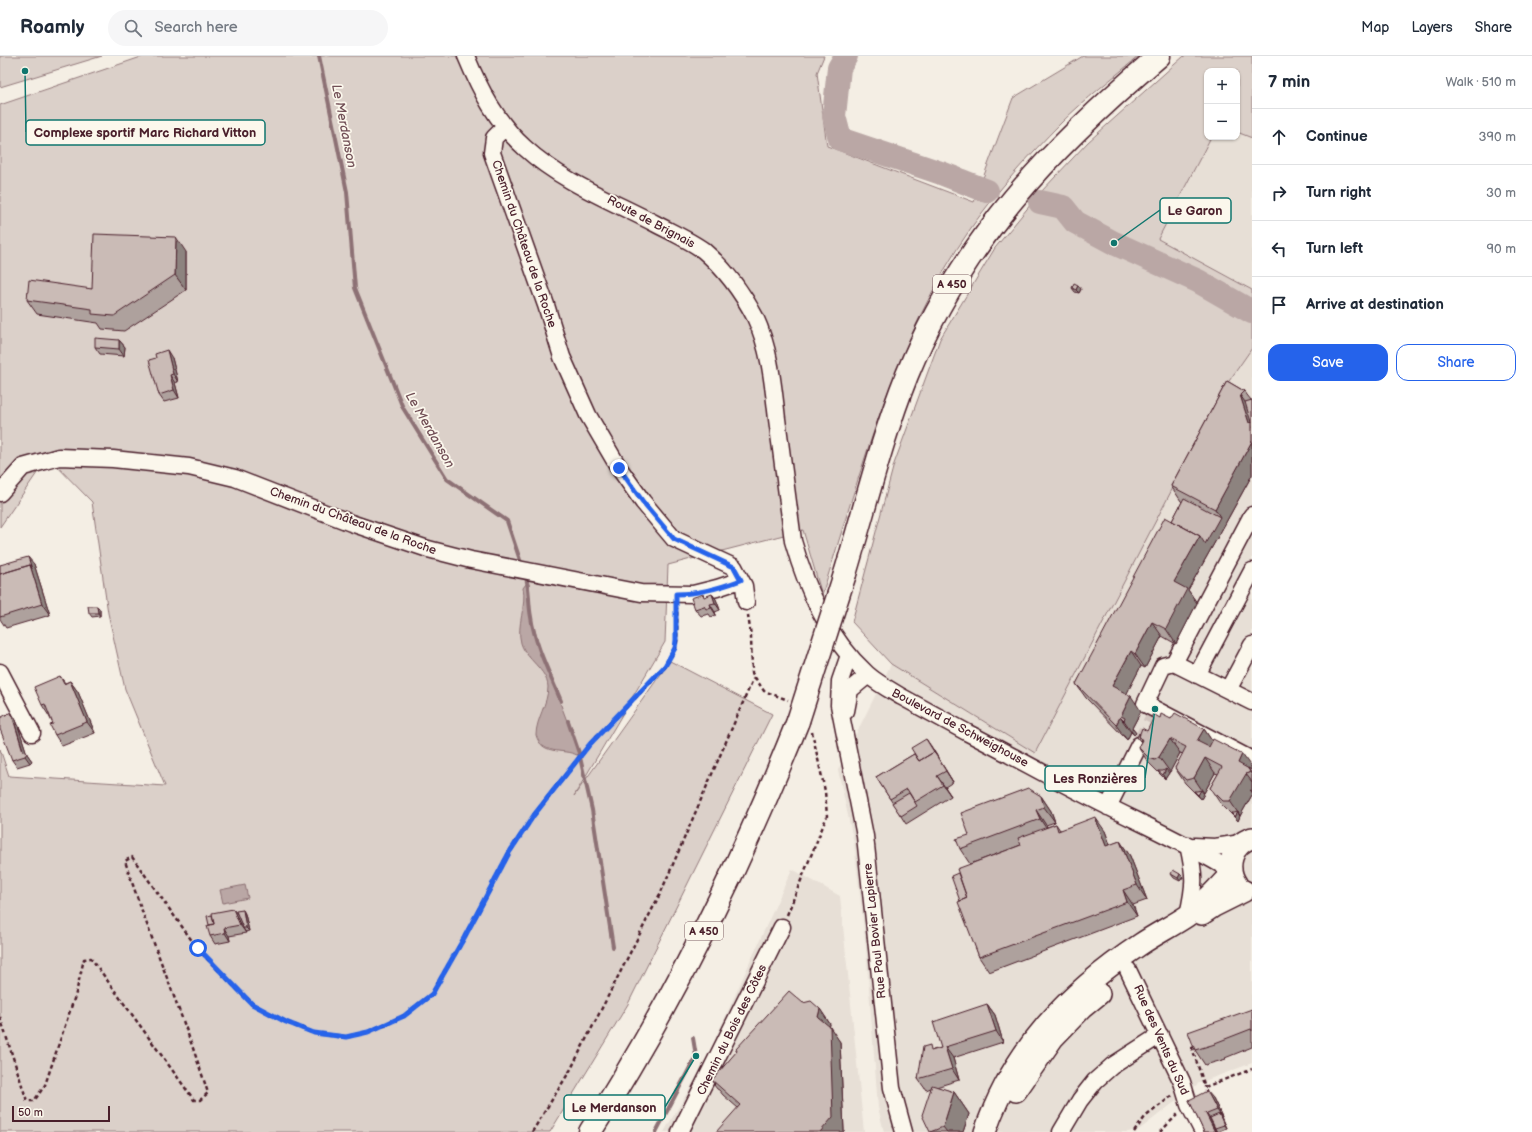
<!DOCTYPE html>
<meta charset="utf-8">
<style>
:root{--surface:#fff;--page:#f6f6f7;--text:#1f2937;--muted:#747a83;--line:#e0e1e3;--accent:#2563eb}
body{margin:0;font-family:"Balsamiq Sans",sans-serif;background:var(--page);color:var(--text)}
.controls{position:absolute;right:12px;top:12px;display:grid;overflow:hidden;border-radius:8px;box-shadow:0 1px 3px #0004}
.controls button{width:36px;height:36px;display:grid;place-items:center;padding:0;border:0;border-bottom:1px solid var(--line);background:var(--surface);color:var(--text);font:20px sans-serif}
.scale{position:absolute;left:12px;bottom:10px;width:98px;box-sizing:border-box;padding-left:4px;border:2px solid #4a1f2b;border-top:0;font-size:11px;line-height:14px;white-space:nowrap;color:#4a1f2b;-webkit-text-stroke:3px #fbf7ec;paint-order:stroke}
.stop{position:absolute;width:12px;height:12px;margin:-9px;border:3px solid #2563eb;border-radius:50%;background:#fff}
.stop.end{background:#2563eb;border-color:#fff;box-shadow:0 1px 4px #0008}
.list{margin:0;padding:0;list-style:none}
h2{display:flex;justify-content:space-between;align-items:center;height:52px;margin:0;padding:0 16px;font-size:17px}
h2 small{font-size:13px;font-weight:400;color:var(--muted)}
.list li{display:grid;grid-template-columns:26px 1fr auto;gap:12px;align-items:center;box-sizing:border-box;height:56px;padding:0 16px;border-top:1px solid var(--line)}
.list b{display:block;font-size:15px;white-space:nowrap}
.list em{font-size:13px;font-style:normal;color:var(--muted)}
.actions{display:flex;gap:8px;padding:12px 16px}
.actions a{flex:1;padding:9px 0;border:1px solid var(--accent);border-radius:12px;text-align:center;font-size:14px;color:var(--accent)}
.actions .main{background:var(--accent);color:#fff}
.icon{flex:none;width:22px;height:22px;fill:none;stroke:currentColor;stroke-width:2;stroke-linecap:round;stroke-linejoin:round}
.map{position:relative;flex:none;width:1252px;height:1076px;overflow:hidden}
header{display:flex;align-items:center;gap:24px;box-sizing:border-box;height:56px;padding:0 20px;background:var(--surface);border-bottom:1px solid var(--line)}
header strong{font-size:19px}
nav{display:flex;gap:22px;margin-inline-start:auto;font-size:14px}
.search{width:280px;height:36px;background:var(--page);display:flex;align-items:center;gap:10px;box-sizing:border-box;padding:0 14px;border-radius:22px;color:var(--muted);font-size:15px}
main{display:flex}
aside{flex:1;background:var(--surface)}
.map>svg:first-child{display:block}
.built{fill:#e7dfd6}
.green{fill:#dbd0c9;stroke:#92787a}
.water{fill:#baa7a5;stroke:#8d7174}
.lines{fill:none;stroke-linecap:round;stroke-linejoin:round}
.stream{stroke:#8d7174;stroke-width:4}
.river{stroke:#baa7a5;stroke-width:24}
.minor-tunnel{stroke:#d2c5bf;stroke-width:16;stroke-dasharray:16 8;stroke-linecap:butt}
.minor-casing{stroke:#4a1f2b;stroke-width:19}
.major-casing{stroke:#4a1f2b;stroke-width:24}
.highway-casing{stroke:#4a1f2b;stroke-width:25}
.path{stroke:#4a1f2b;stroke-width:2.5;stroke-dasharray:4 3;stroke-linecap:butt}
.minor{stroke:#fbf7ec;stroke-width:16}
.major{stroke:#fbf7ec;stroke-width:21}
.highway{stroke:#fbf7ec;stroke-width:22}
.highway-bridge-casing{stroke:#4a1f2b;stroke-width:25;stroke-linecap:butt}
.highway-bridge{stroke:#fbf7ec;stroke-width:22}
.wall{fill:#aea19d;stroke:#4a1f2b}
.shaded-wall{fill:#8d837f;stroke:#4a1f2b}
.building{fill:#cabbb6;stroke:#4a1f2b}
.route{stroke:#2563eb;stroke-width:5}
.labels{text-anchor:middle;dominant-baseline:central;stroke-width:3.5;stroke-linejoin:round;paint-order:stroke}
.shield{fill:#fbf7ec;stroke:#7f6065;stroke-width:1}
.shield-label{font-size:11px;font-weight:bold;fill:#4a1f2b}
.street-label{font-size:12px;fill:#4a1f2b;stroke:#fbf7ec}
.water-label{font-size:13px;font-style:italic;fill:#714f56;stroke:#fbf7ec}
.leader{fill:none;stroke:#0f766e;stroke-width:1.5}
.callout-dot{fill:#0f766e;stroke:#fbf7ec;stroke-width:1.5}
.callout{fill:#fbf7ec;stroke:#0f766e;stroke-width:1.5}
.callout-label{font-size:13px;text-anchor:middle;font-weight:bold;fill:#4a1f2b}
</style>
<header>
<strong>Roamly</strong>
<div class="search"><svg class="icon" aria-label="search" viewBox="0 0 24 24"><circle cx="10" cy="10" r="6"/><path d="M15 15l6 6"/></svg>Search here</div>
<nav><a>Map</a><a>Layers</a><a>Share</a></nav>
</header>
<main>
<div class="map">
<svg width="1252" height="1076" viewBox="0 0 1252 1076">
<rect width="100%" height="100%" fill="#f4eee4"/>
<filter id="ink" filterUnits="userSpaceOnUse"><feTurbulence type="fractalNoise" baseFrequency=".025" numOctaves="2"/><feDisplacementMap in="SourceGraphic" scale="8" xChannelSelector="R" yChannelSelector="G"/><feConvolveMatrix kernelMatrix="1 2 1 2 8 2 1 2 1" color-interpolation-filters="sRGB"/></filter>
<g filter="url(#ink)">
<path class="built" d="M 1237,76 L 1252,82 L 1252,234 L 1158,183 L 1211,81 L 1237,81 Z
M 1252,292 L 1252,1007 L 1199,1027 L 1140,1073 L 1128,1076 L 884,1076 L 878,1051 L 866,893 L 854,787 L 838,714 L 891,608 L 1035,697 L 1227,328 Z
M 792,813 L 840,840 L 864,1076 L 664,1076 L 704,1008 Z"/>
<path class="green" d="M 0,0 L 102,0 L 0,31 Z
M 144,0 L 824,0 L 817,17 L 827,90 L 974,146 L 1013,42 L 1083,0 L 1139,0 C 1113,22 1085,43 1061,67 C 1029,99 997,135 971,172 C 896,279 861,416 822,539 L 803,474 L 668,509 L 665,586 L 574,740 L 670,605 L 772,658 L 628,948 L 550,1076 L 0,1076 L 0,693 L 9,720 L 165,730 L 125,633 L 108,557 L 92,446 L 48,401 L 0,471 L 0,49 Z
M 1184,0 L 1252,0 L 1252,82 L 1237,76 L 1237,15 L 1207,15 L 1207,81 L 1211,81 L 1158,183 L 1252,234 L 1252,292 L 1227,328 L 1035,697 L 891,608 L 852,566 L 894,408 L 940,283 L 995,192 L 1040,137 L 1088,86 Z"/>
<path class="water" d="M 526,528 L 529,528 L 531,561 L 541,596 L 579,697 L 577,699 C 562,692 542,700 536,679 C 536,663 548,648 548,631 C 547,613 526,604 521,587 C 516,569 527,550 523,532 Z
M 245,829 L 248,842 L 223,847 L 220,834 Z"/>
<g class="lines">
<path class="stream" d="M 319,0 L 347,136 L 355,232 L 403,352 L 447,423 L 507,465 L 522,510
M 525,518 C 530,532 528,546 531,561 C 535,590 550,618 561,645
M 568,665 L 579,697 L 592,754 L 613,891
M 656,1076 L 696,1000 L 693,982"/>
<path class="river" d="M 846,0 L 839,12 L 834,60 L 840,83 L 941,117 L 987,135
M 1040,146 L 1063,151 L 1075,166 L 1114,187 L 1198,225 L 1252,256"/>
<path class="minor-tunnel" d="M 1139,689 L 1157,654"/>
<defs>
<path id="minor" d="M 466,0 C 480,34 497,67 525,92 C 562,126 612,145 656,168 C 671,176 689,184 703,194 C 724,212 742,236 755,261 C 770,293 773,328 777,363 C 782,403 788,444 793,485 C 807,534 828,582 867,618 C 877,627 890,634 902,641 C 924,653 946,665 968,677 C 1015,701 1060,727 1107,750 C 1149,771 1191,790 1230,814
M 505,71 L 494,82 L 492,97 L 546,249 L 562,301 L 588,359 L 619,412 L 643,446 L 674,483 L 734,511 L 744,530 L 746,546
M 0,437 L 23,411 L 59,401 L 113,403 L 189,411 L 235,422 L 351,467 L 428,493 L 471,504 L 641,537 L 693,538 L 717,532 L 741,524
M 849,599 L 840,625 L 839,649 L 865,780 L 892,1032 L 904,1076
M 1174,607 L 1252,459
M 0,616 L 32,677
M 1197,619 L 1252,515
M 1228,634 L 1252,589
M 1252,646 L 1174,607 L 1163,610 L 1145,648 L 1252,704
M 846,655 L 850,634 L 868,619
M 1108,751 L 1139,689
M 1194,790 L 1215,791 L 1241,787
M 1188,859 C 1195,828 1195,820 1188,789
M 1128,914 L 1182,1026 L 1189,1049 L 1203,1076
M 680,1076 L 782,871
M 1061,1076 L 1080,1044 L 1095,1025 L 1112,1010 L 1160,979"/>
<path id="major" d="M 1237,829 C 1225,812 1231,788 1252,782
M 1202,858 L 1214,850 L 1244,835
M 1016,1035 L 1053,982 L 1082,952 L 1099,938
M 985,1076 C 1013,993 1069,936 1141,888 C 1156,878 1172,870 1187,860 C 1204,848 1217,832 1231,818"/>
<path id="highway" d="M 845,518 C 865,452 881,384 907,319 C 962,184 1050,93 1159,0
M 590,1076 C 673,946 741,808 798,665"/>
</defs>
<use href="#minor" class="minor-casing"/>
<use href="#major" class="major-casing"/>
<use href="#highway" class="highway-casing"/>
<path class="path" d="M 748,559 L 751,580 L 752,617 L 764,635 L 788,644
M 787,859 L 827,760 L 825,735 L 812,676
M 0,961 L 27,1045 L 34,1045 L 45,1029 L 76,937 L 84,903 L 91,902 L 194,1044 L 200,1044 L 208,1037 C 183,958 150,883 125,805 L 132,801 L 198,893 L 252,948 L 286,966 L 314,977 L 346,981 L 368,976 L 404,960 L 432,938 L 464,882 L 509,797 L 534,759 L 590,688 L 665,611 L 675,592 L 677,585 L 677,552
M 1196,987 L 1191,989 L 1205,1031
M 1207,1038 L 1205,1031 L 1252,1013
M 532,1076 L 571,1013 L 661,836 L 754,621
M 1134,1076 L 1145,1061 L 1173,1039
M 1160,1076 L 1179,1057"/>
<use href="#minor" class="minor"/>
<use href="#major" class="major"/>
<use href="#highway" class="highway"/>
<defs>
<path id="highway-bridge" d="M 798,665 L 845,518"/>
</defs>
<use href="#highway-bridge" class="highway-bridge-casing"/>
<use href="#highway-bridge" class="highway-bridge"/>
</g>
<path class="wall" d="M 186,196 L 186,234 L 124,275 L 102,273 L 98,267 L 37,258 L 27,244 L 92,233 Z
M 1072,232 L 1081,233 L 1079,237 L 1075,236 Z
M 119,284 L 125,291 L 124,300 L 100,298 L 95,291 Z
M 172,302 L 178,326 L 175,327 L 179,342 L 164,346 L 159,339 Z
M 1227,325 L 1244,335 L 1251,344 L 1252,344 L 1252,419 L 1225,468 L 1188,534 L 1197,547 L 1176,588 L 1162,580 L 1145,612 L 1141,610 L 1126,638 L 1141,655 L 1132,672 L 1136,677 L 1134,679 L 1131,676 L 1127,684 L 1086,642 L 1076,628 L 1172,465 L 1182,446 L 1181,445 L 1171,430 Z
M 34,508 L 50,559 L 6,572 L 0,563 L 0,509 Z
M 712,539 L 716,543 L 720,554 L 715,556 L 716,559 L 711,561 L 709,558 L 701,560 L 695,553 L 705,541 Z
M 100,553 L 100,560 L 92,561 L 89,557 Z
M 70,625 L 78,636 L 95,677 L 62,690 L 55,679 L 53,668 L 49,660 L 42,649 L 65,627 Z
M 1160,662 L 1171,663 L 1204,673 L 1212,685 L 1252,712 L 1252,739 L 1240,760 L 1238,765 L 1220,747 L 1210,732 L 1218,718 L 1215,717 L 1204,737 L 1203,737 L 1204,738 L 1201,743 L 1185,727 L 1175,712 L 1183,698 L 1180,697 L 1169,717 L 1165,723 L 1148,706 L 1138,691 L 1141,686 L 1137,681 L 1147,675 Z
M 16,664 L 27,698 L 32,705 L 30,707 L 17,711 L 12,704 Z
M 926,683 L 953,726 L 945,731 L 951,740 L 906,768 L 876,721 L 914,698 Z
M 1041,740 L 1051,755 L 1055,766 L 1046,769 L 1047,771 L 1056,768 L 1060,774 L 1105,775 L 1110,789 L 1120,785 L 1130,800 L 1147,844 L 1133,849 L 1137,860 L 989,916 L 979,901 L 960,845 L 958,817 L 1021,789 L 970,808 L 960,793 Z
M 1171,818 L 1180,818 L 1183,821 L 1180,825 L 1174,822 Z
M 243,854 L 245,858 L 249,875 L 245,876 L 246,877 L 229,880 L 230,885 L 215,888 L 210,880 L 236,857 Z
M 803,947 L 820,953 L 830,968 L 829,971 L 840,986 L 844,1075 L 738,1052 L 723,1039 L 719,1034 L 717,1033 L 714,1029 L 715,1028 L 712,1024 L 737,996 L 736,993 Z
M 987,948 L 995,959 L 1003,986 L 953,1002 L 959,1024 L 936,1031 L 954,1036 L 969,1058 L 963,1076 L 931,1076 L 931,1032 L 926,1034 L 918,1023 L 933,994 L 941,992 Z
M 1252,953 L 1252,991 L 1225,1002 L 1226,1003 L 1205,1009 L 1195,994 Z
M 1213,1042 L 1222,1061 L 1221,1061 L 1226,1072 L 1217,1076 L 1212,1066 L 1216,1076 L 1204,1076 L 1189,1044 Z"/>
<path class="shaded-wall" d="M 176,181 L 186,196 L 186,234 L 175,219 Z
M 1078,229 L 1081,233 L 1079,237 L 1076,234 Z
M 119,284 L 125,291 L 124,300 L 119,293 Z
M 167,294 L 172,302 L 178,326 L 173,318 Z
M 170,319 L 175,327 L 179,342 L 174,334 Z
M 1240,339 L 1250,353 L 1252,372 L 1249,367 Z
M 1252,385 L 1252,419 L 1225,468 L 1188,534 L 1197,547 L 1176,588 L 1166,573 L 1174,526 L 1200,480 L 1220,461 L 1215,453 Z
M 28,501 L 34,508 L 50,559 L 42,548 L 30,509 Z
M 712,538 L 714,542 L 713,539 L 716,543 L 720,554 L 715,547 Z
M 710,548 L 715,556 L 716,559 L 711,551 Z
M 97,550 L 100,553 L 100,560 L 98,557 Z
M 1152,566 L 1162,580 L 1145,612 L 1135,598 Z
M 1131,595 L 1141,610 L 1123,645 L 1112,630 Z
M 60,620 L 68,631 L 64,628 Z
M 70,625 L 78,636 L 95,677 L 87,666 Z
M 1131,640 L 1141,655 L 1132,672 L 1136,677 L 1134,679 L 1121,660 Z
M 11,656 L 16,664 L 27,698 L 32,705 L 30,707 L 25,700 Z
M 1120,661 L 1131,676 L 1127,684 L 1116,669 Z
M 1204,673 L 1214,688 L 1209,697 L 1197,685 Z
M 926,683 L 931,690 L 953,726 L 946,715 Z
M 1170,683 L 1180,697 L 1170,716 L 1159,701 Z
M 1242,698 L 1252,712 L 1252,719 L 1250,716 L 1246,718 L 1252,726 L 1252,735 L 1250,734 L 1252,736 L 1252,739 L 1240,760 L 1230,745 L 1238,707 Z
M 1205,702 L 1215,717 L 1204,737 L 1194,722 Z
M 1166,713 L 1169,717 L 1165,723 L 1163,719 Z
M 937,720 L 945,731 L 951,740 L 943,729 Z
M 1201,734 L 1204,738 L 1201,743 L 1198,739 Z
M 1041,740 L 1051,755 L 1055,766 L 1044,751 Z
M 1036,754 L 1046,769 L 1050,778 L 1040,763 Z
M 1238,756 L 1240,760 L 1238,765 L 1235,761 Z
M 1095,761 L 1105,775 L 1116,805 L 1106,790 Z
M 1120,785 L 1130,800 L 1147,844 L 1137,829 Z
M 1180,818 L 1183,821 L 1180,825 L 1178,822 Z
M 1123,834 L 1133,849 L 1137,860 L 1127,846 Z
M 233,853 L 239,860 L 243,872 L 246,877 L 240,869 Z
M 243,854 L 245,858 L 249,875 L 246,872 Z
M 224,872 L 229,880 L 230,885 L 225,877 Z
M 987,948 L 995,959 L 1003,986 L 996,975 Z
M 820,953 L 830,968 L 829,976 L 818,961 Z
M 830,971 L 840,986 L 844,1075 L 843,1076 L 820,1076 Z
M 945,991 L 953,1002 L 959,1024 L 952,1013 Z
M 1207,1035 L 1213,1042 L 1222,1061 L 1217,1054 Z
M 954,1036 L 969,1058 L 963,1076 L 947,1076 L 943,1071 Z
M 1205,1056 L 1210,1063 L 1216,1076 L 1215,1076 Z
M 1219,1058 L 1221,1061 L 1226,1072 L 1224,1069 Z"/>
<path class="building" d="M 94,178 L 176,181 L 175,219 L 114,260 L 92,258 L 92,253 L 27,244 L 29,224 L 92,233 Z
M 1074,227 L 1078,229 L 1076,234 L 1072,232 Z
M 95,282 L 119,284 L 119,293 L 95,291 Z
M 167,294 L 173,318 L 170,319 L 174,334 L 159,339 L 149,304 L 156,302 L 155,298 Z
M 1227,325 L 1244,335 L 1240,339 L 1249,367 L 1252,366 L 1252,385 L 1215,453 L 1171,430 Z
M 1252,344 L 1252,367 L 1251,366 L 1245,346 Z
M 1184,442 L 1220,461 L 1205,488 L 1200,480 L 1172,465 Z
M 1165,461 L 1200,480 L 1174,526 L 1187,533 L 1166,573 L 1152,566 L 1135,598 L 1131,595 L 1112,630 L 1131,640 L 1121,660 L 1125,662 L 1124,665 L 1120,661 L 1116,669 L 1076,628 Z
M 28,501 L 32,513 L 30,509 L 0,518 L 0,509 Z
M 30,509 L 42,548 L 0,561 L 0,518 Z
M 703,538 L 704,541 L 712,538 L 715,547 L 710,548 L 711,551 L 706,553 L 704,550 L 695,553 L 691,542 Z
M 88,550 L 97,550 L 98,557 L 89,557 Z
M 60,620 L 64,628 L 70,625 L 87,666 L 55,679 L 50,669 L 53,668 L 45,648 L 42,649 L 34,631 Z
M 11,656 L 23,695 L 27,697 L 25,700 L 12,704 L 0,673 L 0,662 Z
M 1175,657 L 1204,673 L 1197,685 L 1209,691 L 1213,683 L 1242,698 L 1238,707 L 1249,713 L 1250,716 L 1246,718 L 1230,745 L 1223,745 L 1210,732 L 1222,711 L 1205,702 L 1194,722 L 1186,724 L 1175,712 L 1186,691 L 1170,683 L 1159,701 L 1155,704 L 1149,702 L 1138,691 L 1142,684 L 1139,680 L 1142,672 L 1147,675 L 1153,663 L 1151,661 L 1153,658 L 1160,662 L 1161,658 L 1171,663 Z
M 1139,677 L 1140,678 L 1139,680 L 1141,684 L 1140,685 L 1137,681 Z
M 926,683 L 936,699 L 934,696 L 919,705 L 911,692 Z
M 934,696 L 946,715 L 937,720 L 943,729 L 915,746 L 907,733 L 890,743 L 876,721 L 914,698 L 919,705 Z
M 1248,712 L 1252,714 L 1252,718 L 1248,713 Z
M 1166,713 L 1163,719 L 1158,715 L 1163,715 Z
M 1028,732 L 1041,740 L 1044,751 L 1036,754 L 1040,763 L 960,793 L 956,783 L 969,779 L 961,757 Z
M 1201,734 L 1198,739 L 1194,735 L 1197,735 Z
M 909,737 L 917,750 L 901,760 L 892,747 Z
M 1238,756 L 1235,761 L 1231,757 L 1234,757 Z
M 1095,761 L 1106,790 L 1120,785 L 1137,829 L 1123,834 L 1127,846 L 979,901 L 958,846 L 967,842 L 957,813 L 1021,789 L 1018,782 L 1026,779 L 1056,768 L 1058,775 Z
M 1173,814 L 1180,818 L 1178,822 L 1171,818 Z
M 958,817 L 967,842 L 960,845 L 951,820 Z
M 233,853 L 240,869 L 224,872 L 225,877 L 210,880 L 207,870 L 214,868 L 212,857 Z
M 243,854 L 246,872 L 243,872 L 236,855 Z
M 212,859 L 214,868 L 209,869 L 207,860 Z
M 789,935 L 803,947 L 811,945 L 820,953 L 818,961 L 830,971 L 833,1061 L 820,1076 L 716,1076 L 740,1049 L 712,1024 L 737,995 L 736,993 Z
M 987,948 L 996,975 L 945,991 L 952,1013 L 918,1023 L 923,991 L 930,989 L 931,995 L 941,992 L 933,966 Z
M 1252,953 L 1252,975 L 1251,973 L 1215,987 L 1215,988 L 1195,994 L 1188,976 Z
M 932,1029 L 954,1036 L 943,1071 L 930,1076 L 922,1059 Z
M 1207,1035 L 1217,1054 L 1207,1058 L 1205,1056 L 1215,1076 L 1204,1076 L 1189,1044 Z
M 1219,1058 L 1224,1069 L 1215,1072 L 1210,1062 Z"/>
</g>
<g class="lines" filter="url(#ink)">
<path class="route" d="M 198,892 L 252,948 L 286,966 L 314,977 L 346,981 L 368,976 L 404,960 L 432,938 L 464,882 L 509,797 L 534,759 L 590,688 L 665,610 L 675,592 L 676,584 L 676,538 C 700,538 720,532 741,524 L 734,511 L 674,483 L 643,446 L 619,412"/>
</g>
<g class="labels">
<g class="shield">
<rect x="933" y="219" width="38" height="18" rx="3"/>
<rect x="685" y="866" width="38" height="18" rx="3"/>
</g>
<g class="shield-label">
<text x="952" y="228">A 450</text>
<text x="704" y="875">A 450</text>
</g>
<g class="street-label">
<text transform="translate(651 166) rotate(28)">Route de Brignais</text>
<text transform="translate(524 188) rotate(71)">Chemin du Château de la Roche</text>
<text transform="translate(353 465) rotate(20)">Chemin du Château de la Roche</text>
<text transform="translate(960 672) rotate(28)">Boulevard de Schweighouse</text>
<text transform="translate(875 875) rotate(-96)">Rue Paul Bovier Lapierre</text>
<text transform="translate(732 974) rotate(-64)">Chemin du Bois des Côtes</text>
<text transform="translate(1161 984) rotate(66)">Rue des Vents du Sud</text>
</g>
<g class="water-label">
<text transform="translate(344 70) rotate(79)">Le Merdanson</text>
<text transform="translate(430 374) rotate(60)">Le Merdanson</text>
</g>
</g>
<path class="leader" d="M25 15L26 76M1114 187L1160 154M1155 653L1145 722M696 1000L665 1051"/>
<g class="callout-dot">
<circle cx="25" cy="15" r="4"/>
<circle cx="1114" cy="187" r="4"/>
<circle cx="1155" cy="653" r="4"/>
<circle cx="696" cy="1000" r="4"/>
</g>
<g class="callout">
<rect x="26" y="64" width="239" height="25" rx="4"/>
<rect x="1160" y="142" width="71" height="25" rx="4"/>
<rect x="1045" y="710" width="100" height="25" rx="4"/>
<rect x="564" y="1039" width="101" height="25" rx="4"/>
</g>
<g class="callout-label">
<text x="145" y="81">Complexe sportif Marc Richard Vitton</text>
<text x="1195" y="159">Le Garon</text>
<text x="1095" y="727">Les Ronzières</text>
<text x="614" y="1056">Le Merdanson</text>
</g>
</svg>
<div class="controls">
<button>+</button>
<button>−</button>
</div>
<div class="scale">50 m</div>
<div class="stop" style="left:198px;top:892px"></div>
<div class="stop end" style="left:619px;top:412px"></div>
</div>
<aside>
<h2>7 min<small>Walk · 510 m</small></h2>
<ul class="list">
<li><svg class="icon" aria-label="ahead" viewBox="0 0 24 24"><path d="M12 20V5M6 11l6-6 6 6"/></svg><div><b>Continue</b></div><em>390 m</em></li>
<li><svg class="icon" aria-label="right" viewBox="0 0 24 24"><path d="M7 20v-9h11M14 6l5 5-5 5"/></svg><div><b>Turn right</b></div><em>30 m</em></li>
<li><svg class="icon" aria-label="left" viewBox="0 0 24 24"><path d="M17 20v-9H6M10 6l-5 5 5 5"/></svg><div><b>Turn left</b></div><em>90 m</em></li>
<li><svg class="icon" aria-label="arrive" viewBox="0 0 24 24"><path d="M6 21V4h12l-3 4 3 4H6"/></svg><div><b>Arrive at destination</b></div></li>
</ul>
<div class="actions"><a class="main">Save</a><a>Share</a></div>
</aside>
</main>
